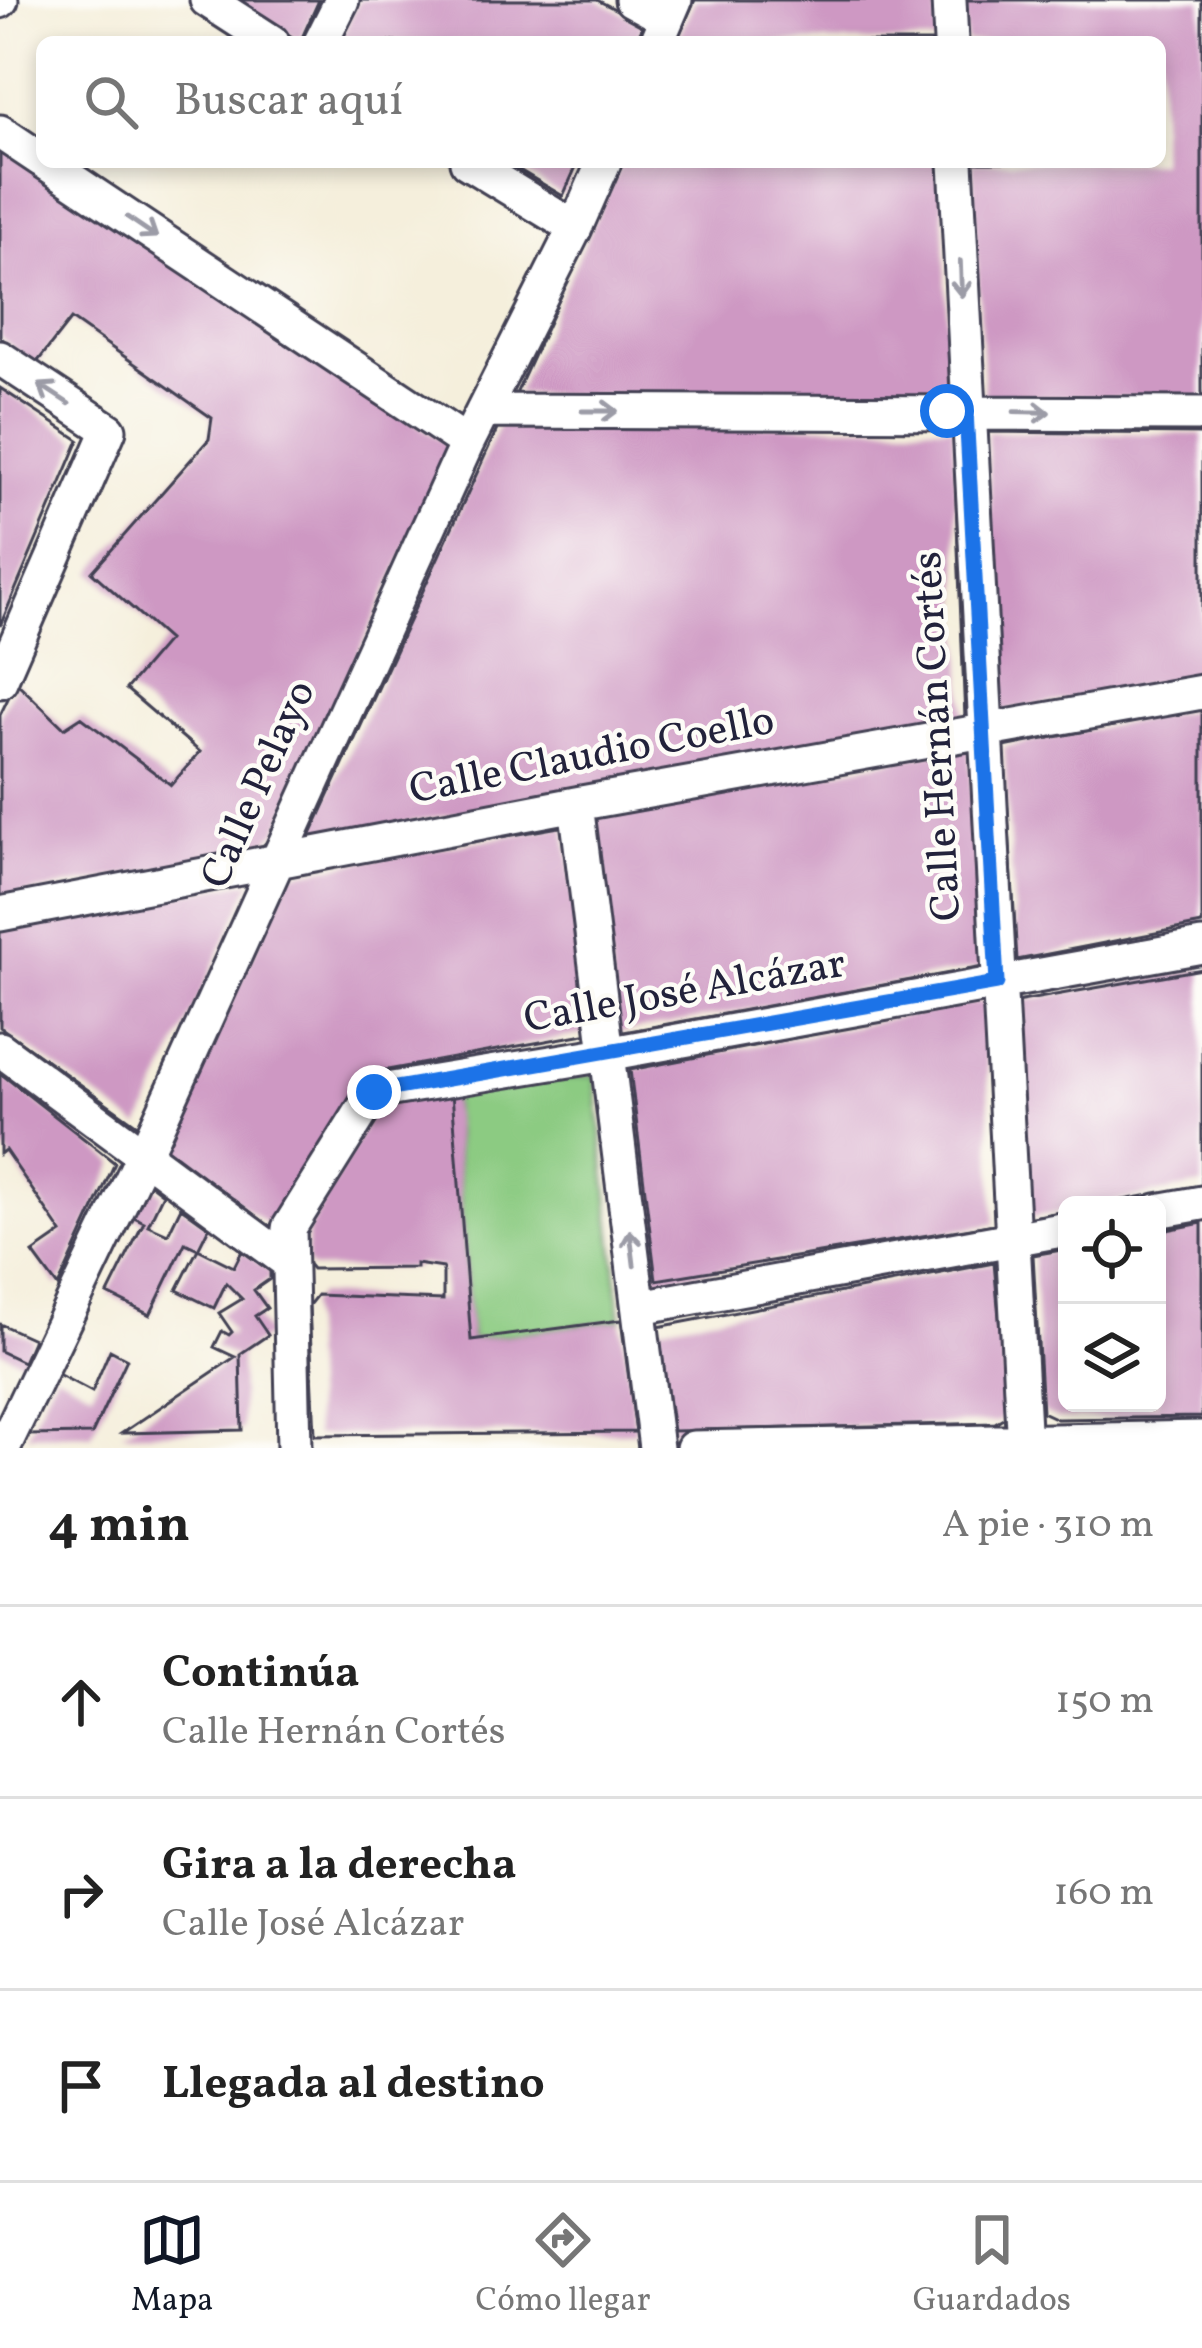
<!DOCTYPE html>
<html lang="es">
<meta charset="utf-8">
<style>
:root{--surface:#fff;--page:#f2f2f2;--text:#222;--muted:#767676;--line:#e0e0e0;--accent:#111827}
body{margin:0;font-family:Vollkorn,serif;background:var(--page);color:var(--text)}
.controls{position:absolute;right:36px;bottom:36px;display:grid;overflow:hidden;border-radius:18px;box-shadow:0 6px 18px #0003}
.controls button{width:108px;height:108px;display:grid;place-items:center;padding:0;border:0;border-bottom:3px solid var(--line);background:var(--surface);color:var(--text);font:60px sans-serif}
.stop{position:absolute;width:36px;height:36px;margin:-27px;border:9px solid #1a73e8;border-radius:50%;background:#fff}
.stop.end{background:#1a73e8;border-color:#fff;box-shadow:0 3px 12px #0008}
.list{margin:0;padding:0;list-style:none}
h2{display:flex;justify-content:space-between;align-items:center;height:156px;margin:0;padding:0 48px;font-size:51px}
h2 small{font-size:39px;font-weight:400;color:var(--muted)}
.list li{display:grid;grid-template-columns:78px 1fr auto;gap:36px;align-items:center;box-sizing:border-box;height:192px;padding:0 48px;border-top:3px solid var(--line)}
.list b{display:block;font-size:45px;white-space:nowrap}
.list p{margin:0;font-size:39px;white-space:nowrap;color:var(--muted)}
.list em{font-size:39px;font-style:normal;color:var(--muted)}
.icon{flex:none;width:66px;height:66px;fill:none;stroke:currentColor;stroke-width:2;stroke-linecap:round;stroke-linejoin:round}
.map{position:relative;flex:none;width:1202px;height:1448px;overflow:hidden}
.search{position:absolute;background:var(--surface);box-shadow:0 6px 18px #0003;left:36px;right:36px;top:36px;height:132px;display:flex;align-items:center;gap:30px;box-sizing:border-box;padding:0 42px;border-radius:18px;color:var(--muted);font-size:45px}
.sheet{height:732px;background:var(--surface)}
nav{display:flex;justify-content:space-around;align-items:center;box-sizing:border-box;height:168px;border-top:3px solid var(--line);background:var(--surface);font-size:33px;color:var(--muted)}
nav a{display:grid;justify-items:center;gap:6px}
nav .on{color:var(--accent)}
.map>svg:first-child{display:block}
.green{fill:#8ccb82;stroke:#57765e;stroke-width:3}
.building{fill:#ce98c3}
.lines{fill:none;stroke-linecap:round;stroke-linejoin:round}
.minor-casing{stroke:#424153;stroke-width:39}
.minor{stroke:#fff;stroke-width:33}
.oneway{stroke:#9c9ca7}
.route{stroke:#1a73e8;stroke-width:15}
.labels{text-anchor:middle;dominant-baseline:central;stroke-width:9;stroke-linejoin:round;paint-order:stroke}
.street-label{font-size:42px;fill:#22223b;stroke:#fdfcf7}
</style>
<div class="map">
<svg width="1202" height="1448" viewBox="0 0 1202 1448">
<rect width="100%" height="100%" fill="#fdfcf7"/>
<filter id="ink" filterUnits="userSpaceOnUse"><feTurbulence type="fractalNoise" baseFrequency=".00833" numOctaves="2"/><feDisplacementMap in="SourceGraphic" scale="24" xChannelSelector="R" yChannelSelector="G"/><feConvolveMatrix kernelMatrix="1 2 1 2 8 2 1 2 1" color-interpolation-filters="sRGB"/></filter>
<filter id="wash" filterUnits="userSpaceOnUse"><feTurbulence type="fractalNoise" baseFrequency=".004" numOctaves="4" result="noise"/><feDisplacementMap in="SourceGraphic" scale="48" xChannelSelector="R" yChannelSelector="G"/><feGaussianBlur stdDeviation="2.7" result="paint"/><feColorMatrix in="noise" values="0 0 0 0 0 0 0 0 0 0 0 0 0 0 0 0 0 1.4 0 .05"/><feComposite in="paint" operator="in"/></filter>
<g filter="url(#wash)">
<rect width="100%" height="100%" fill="#f5efdc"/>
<path class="green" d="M 595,1075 L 621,1320 L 471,1340 L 452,1093 Z"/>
<g id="blocks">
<path class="building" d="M 235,0 L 319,0 L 300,42 Z
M 359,0 L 597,0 L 644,24 L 635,42 L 339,42 Z
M 695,0 L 936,0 L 938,42 L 676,42 Z
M 964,0 L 1202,0 L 1202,398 L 984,396 L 972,162 L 1160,162 L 1160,42 L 966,42 Z
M 0,142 L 452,448 L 277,831 L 256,853 L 0,898 L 0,715 L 16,682 L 64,728 L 81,717 L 171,785 L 200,752 L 126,689 L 168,640 L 92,572 L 209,439 L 212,418 L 71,319 L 35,365 L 0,337 Z
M 506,162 L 578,162 L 563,196 Z
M 622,162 L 942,162 L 950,400 L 516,394 Z
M 0,388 L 79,440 L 0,626 Z
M 499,425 L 953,426 L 965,719 L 308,841 Z
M 987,432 L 1202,434 L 1202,675 L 1001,712 Z
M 1202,708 L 1202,924 L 1017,960 L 1004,747 Z
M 969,746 L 983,967 L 618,1033 L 595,817 Z
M 565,826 L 590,1033 L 365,1074 L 272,1228 L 164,1147 L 290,874 Z
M 252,881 L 140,1127 L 0,1027 L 0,927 Z
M 1202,969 L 1202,1185 L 1097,1205 L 1067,1205 L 1067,1211 L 1028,1218 L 1016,1002 Z
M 984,1001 L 995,1224 L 656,1280 L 630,1070 Z
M 0,1073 L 115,1163 L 58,1287 L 33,1253 L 62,1233 L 5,1150 L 0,1154 Z
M 452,1093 L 471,1340 L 621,1320 L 636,1432 L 315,1435 L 309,1305 L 317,1295 L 443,1300 L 443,1268 L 416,1264 L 416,1268 L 312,1269 L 307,1263 L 307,1233 L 377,1103 Z
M 150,1184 L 163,1194 L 148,1225 L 168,1234 L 181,1207 L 209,1227 L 198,1249 L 234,1267 L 242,1251 L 270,1271 L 270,1279 L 254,1290 L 267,1308 L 255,1316 L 268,1335 L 240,1354 L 242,1430 L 122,1433 L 235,1357 L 214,1347 L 222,1331 L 229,1335 L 232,1332 L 219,1313 L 242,1299 L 226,1283 L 214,1308 L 177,1290 L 198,1249 L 185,1243 L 150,1315 L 108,1294 L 144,1222 L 128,1214 L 140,1186 Z
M 1202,1223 L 1202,1417 L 1057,1419 L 1042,1412 L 1033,1255 L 1067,1249 L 1067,1403 L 1157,1403 L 1157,1232 Z
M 994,1263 L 1008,1415 L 995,1423 L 673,1431 L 658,1327 Z
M 0,1324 L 33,1339 L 23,1362 L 0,1351 Z
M 110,1350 L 127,1359 L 92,1434 L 27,1435 L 56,1373 L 92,1392 Z"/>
</g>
</g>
<g filter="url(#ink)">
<use href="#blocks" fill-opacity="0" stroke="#424153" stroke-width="3"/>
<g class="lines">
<defs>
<path id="minor" d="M 207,0 L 272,42
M 632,0 L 667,19
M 949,0 L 951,42
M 0,1 L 1,0
M 321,42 L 342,0
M 657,42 L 675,0
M 0,132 L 42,160
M 45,162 L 467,443
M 467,162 L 575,228
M 956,162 L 1024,1448
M 0,358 L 109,430 L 0,681
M 483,411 L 1202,414
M 576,804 L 656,1448
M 0,914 L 576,804 L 1202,692
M 0,1049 L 288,1262
M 1157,1211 L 1202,1203
M 640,1307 L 1067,1229
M 3,1448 L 154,1133 L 467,443 L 575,228 L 604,162
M 294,1448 L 289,1228 L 374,1092 L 606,1054 L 1202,946
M 693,1448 L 1202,1438"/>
</defs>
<use href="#minor" class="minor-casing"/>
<use href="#minor" class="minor"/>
</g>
<defs><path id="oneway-shaft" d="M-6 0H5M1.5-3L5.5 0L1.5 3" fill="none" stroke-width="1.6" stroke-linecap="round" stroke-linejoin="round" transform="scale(3)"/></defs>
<g class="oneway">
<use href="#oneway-shaft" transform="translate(142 227) rotate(34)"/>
<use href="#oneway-shaft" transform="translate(961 279) rotate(88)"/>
<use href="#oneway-shaft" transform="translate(54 394) rotate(-147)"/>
<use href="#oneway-shaft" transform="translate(600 411)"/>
<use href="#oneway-shaft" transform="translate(1032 412) rotate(1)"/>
<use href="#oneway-shaft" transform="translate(632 1248) rotate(-97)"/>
</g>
</g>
<g class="lines" filter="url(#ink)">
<path class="route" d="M 374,1092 L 997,983 L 966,411 L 947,411"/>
</g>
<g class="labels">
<g class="street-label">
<text transform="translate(939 736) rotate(-93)">Calle Hernán Cortés</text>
<text transform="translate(592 757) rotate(-11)">Calle Claudio Coello</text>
<text transform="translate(260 785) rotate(-66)">Calle Pelayo</text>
<text transform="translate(685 993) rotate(-10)">Calle José Alcázar</text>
</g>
</g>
</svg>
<div class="controls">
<button><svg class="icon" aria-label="locate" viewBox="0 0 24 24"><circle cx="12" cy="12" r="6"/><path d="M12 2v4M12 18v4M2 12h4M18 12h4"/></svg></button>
<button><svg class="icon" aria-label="layers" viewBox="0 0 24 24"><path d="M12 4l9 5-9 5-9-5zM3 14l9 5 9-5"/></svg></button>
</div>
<div class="stop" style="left:947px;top:411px"></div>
<div class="stop end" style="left:374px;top:1092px"></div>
<div class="search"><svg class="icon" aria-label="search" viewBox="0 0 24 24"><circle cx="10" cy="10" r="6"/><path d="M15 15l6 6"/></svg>Buscar aquí</div>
</div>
<section class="sheet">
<h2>4 min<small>A pie · 310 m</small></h2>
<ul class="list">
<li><svg class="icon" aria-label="ahead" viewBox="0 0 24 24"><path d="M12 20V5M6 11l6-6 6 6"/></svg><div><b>Continúa</b><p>Calle Hernán Cortés</p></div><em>150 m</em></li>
<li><svg class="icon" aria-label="right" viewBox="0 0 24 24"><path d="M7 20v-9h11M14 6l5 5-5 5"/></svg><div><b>Gira a la derecha</b><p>Calle José Alcázar</p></div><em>160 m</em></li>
<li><svg class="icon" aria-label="arrive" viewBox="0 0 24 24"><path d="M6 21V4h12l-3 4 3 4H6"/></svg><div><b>Llegada al destino</b></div></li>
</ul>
</section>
<nav>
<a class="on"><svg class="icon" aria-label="map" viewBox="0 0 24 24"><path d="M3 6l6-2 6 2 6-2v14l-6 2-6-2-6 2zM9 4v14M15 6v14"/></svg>Mapa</a>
<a><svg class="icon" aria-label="directions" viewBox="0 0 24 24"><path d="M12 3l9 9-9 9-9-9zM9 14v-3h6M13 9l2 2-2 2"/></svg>Cómo llegar</a>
<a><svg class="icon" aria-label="saved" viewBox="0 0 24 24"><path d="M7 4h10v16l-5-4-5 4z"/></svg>Guardados</a>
</nav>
